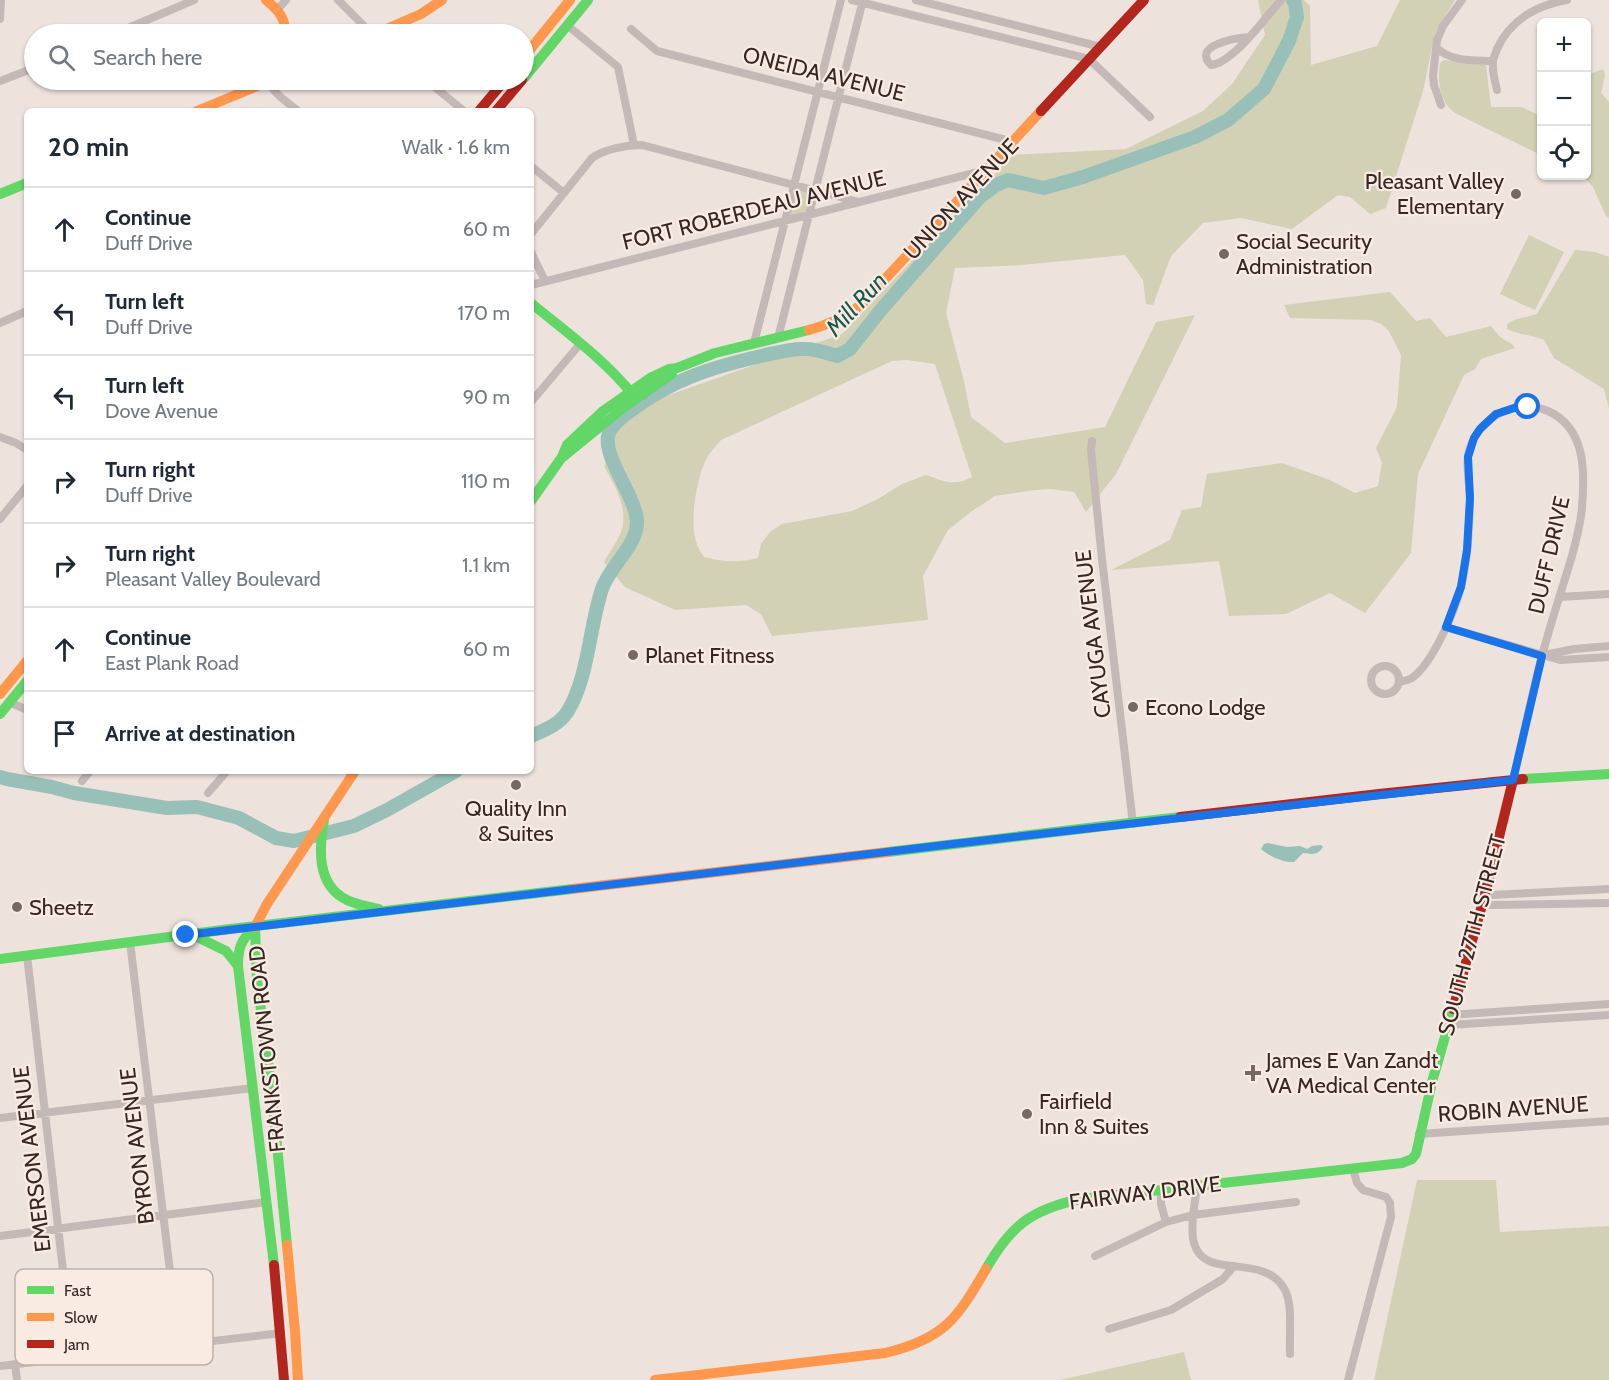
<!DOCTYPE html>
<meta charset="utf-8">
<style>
:root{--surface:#fff;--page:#f6f6f7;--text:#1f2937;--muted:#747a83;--line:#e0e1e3}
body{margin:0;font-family:Cabin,sans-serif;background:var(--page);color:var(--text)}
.controls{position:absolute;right:18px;top:18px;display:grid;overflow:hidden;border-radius:9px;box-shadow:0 2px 4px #0004}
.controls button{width:54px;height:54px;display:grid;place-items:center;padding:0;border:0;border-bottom:2px solid var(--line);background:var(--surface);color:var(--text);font:30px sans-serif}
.stop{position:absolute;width:18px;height:18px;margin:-14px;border:4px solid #1a73e8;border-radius:50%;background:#fff}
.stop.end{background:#1a73e8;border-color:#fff;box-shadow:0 2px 6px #0008}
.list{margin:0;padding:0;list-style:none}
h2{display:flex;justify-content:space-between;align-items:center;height:78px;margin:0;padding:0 24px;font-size:26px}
h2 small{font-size:20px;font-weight:400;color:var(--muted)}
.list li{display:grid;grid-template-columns:39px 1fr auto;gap:18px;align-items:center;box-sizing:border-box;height:84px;padding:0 24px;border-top:2px solid var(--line)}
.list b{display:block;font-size:22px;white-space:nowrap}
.list p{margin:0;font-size:20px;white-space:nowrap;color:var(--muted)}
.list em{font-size:20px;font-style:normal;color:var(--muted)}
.icon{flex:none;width:33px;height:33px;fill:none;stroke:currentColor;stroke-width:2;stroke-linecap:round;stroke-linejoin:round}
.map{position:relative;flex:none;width:1609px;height:1380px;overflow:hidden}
.search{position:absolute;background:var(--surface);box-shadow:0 2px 4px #0004;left:24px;top:24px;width:510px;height:66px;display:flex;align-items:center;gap:15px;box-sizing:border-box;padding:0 21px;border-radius:33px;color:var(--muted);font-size:22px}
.panel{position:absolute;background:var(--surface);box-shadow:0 2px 4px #0004;left:24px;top:108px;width:510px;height:666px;border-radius:9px}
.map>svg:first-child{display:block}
.green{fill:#d2d0b5;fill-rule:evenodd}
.water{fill:#98c0b8}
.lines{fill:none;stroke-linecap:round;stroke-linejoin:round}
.river{stroke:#98c0b8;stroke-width:14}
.street{stroke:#c4b9b6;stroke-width:8}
.fast{stroke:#63d668;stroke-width:10}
.slow{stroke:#ff974d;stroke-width:10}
.jam{stroke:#b3261e;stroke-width:10}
.route{stroke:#1a73e8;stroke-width:8}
.poi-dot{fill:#756865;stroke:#faebe2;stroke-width:2}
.labels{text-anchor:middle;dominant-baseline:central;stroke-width:4.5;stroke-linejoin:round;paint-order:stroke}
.street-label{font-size:22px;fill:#352725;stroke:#faebe2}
.poi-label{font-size:22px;fill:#352725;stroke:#faebe2;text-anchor:start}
.water-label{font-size:24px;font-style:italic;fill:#175951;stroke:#faebe2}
.key{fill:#faebe2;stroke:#bfb0a9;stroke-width:1.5}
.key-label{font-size:16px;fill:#352725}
</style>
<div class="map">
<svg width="1609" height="1380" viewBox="0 0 1609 1380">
<rect width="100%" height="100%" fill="#ede2dc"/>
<path class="green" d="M 1258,0 L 1304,0 L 1310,6 L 1311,65 L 1377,46 L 1400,0 L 1455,0 L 1435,33 L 1423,91 L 1386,208 L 1370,214 L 1350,197 L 1338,195 L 1292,229 L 1241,218 L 1203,223 L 1171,256 L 1153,305 L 1146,304 L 1143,280 L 1125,255 L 1022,265 L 955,268 L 946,313 L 964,381 L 971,417 L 1005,443 L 1105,427 L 1156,322 L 1195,315 L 1116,474 L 1086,512 L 1074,492 L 1051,489 L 1035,490 L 995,496 L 972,511 L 948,530 L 923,576 L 928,620 L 772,636 L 761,614 L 746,605 L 675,610 L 625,587 L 604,562 C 609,552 619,540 622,529 C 628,506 614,485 604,466 L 613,448 L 614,430 L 635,407 L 842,334 L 1013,155 L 1126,149 L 1203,111 L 1232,84 L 1265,35 ZM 907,360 L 935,364 L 972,477 C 953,487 944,481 926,475 L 902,484 L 878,499 L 852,511 L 782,524 L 770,532 L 761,544 L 758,558 C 739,563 723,562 704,557 C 702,553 698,549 697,544 C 689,524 696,483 704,464 C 708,454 715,447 721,440 L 892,361 Z
M 1444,60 L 1486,65 L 1491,107 L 1522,107 L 1538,115 L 1541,110 L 1541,155 L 1455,113 C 1440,102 1437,81 1440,63 Z
M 1603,69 L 1605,75 L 1601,93 L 1609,102 L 1609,218 L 1606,216 L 1593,187 L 1583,176 L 1586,176 L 1587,75 Z
M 797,189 L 810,192 L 806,211 L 804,212 L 792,216 L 790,213 Z
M 1529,235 L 1564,252 L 1535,310 L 1500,294 Z
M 1575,250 L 1595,252 L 1609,257 L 1609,409 L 1604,389 L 1554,358 L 1544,340 C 1531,335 1520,335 1507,329 L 1507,324 L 1514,320 L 1537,314 Z
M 1390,292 L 1416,321 L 1430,318 L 1446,337 L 1491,326 L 1500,337 L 1512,344 L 1515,348 L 1481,359 L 1475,369 L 1464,375 L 1418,474 L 1411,553 L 1365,613 L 1330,593 L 1286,614 L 1229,616 L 1219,561 L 1111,570 L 1170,540 L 1182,510 L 1201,507 L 1207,474 L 1282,463 L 1330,480 L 1355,493 L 1378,486 L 1382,463 L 1376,448 L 1397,407 L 1401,355 L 1389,331 L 1381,324 L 1371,320 L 1290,318 L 1284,305 Z
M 1417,1180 L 1496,1180 L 1500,1232 L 1609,1226 L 1609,1380 L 1374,1380 Z
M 1184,1352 L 1191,1380 L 1060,1380 Z"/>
<path class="water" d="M 1268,843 L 1287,847 L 1300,846 L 1307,849 L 1312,846 L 1321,845 L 1323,847 C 1317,856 1312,854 1303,853 L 1294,862 C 1283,863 1269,856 1261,849 L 1264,844 Z"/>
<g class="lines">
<path class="river" d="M 531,736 C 545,730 559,725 568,711 C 589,675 589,628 602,589 C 609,567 638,545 637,521 C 635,495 604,459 608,436 C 610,426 621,418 629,412 C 671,380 709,368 761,356 C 775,353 791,348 806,349 C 816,349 827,353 837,356 L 850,349 L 880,311 L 980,197 L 996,185 L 1008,180 L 1044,188 L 1083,177 L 1195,137 L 1228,120 L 1264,89 L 1289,41 L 1297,17 L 1295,3 L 1293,0
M 0,777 L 7,779 L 52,787 L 74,793 L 167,808 L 197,807 L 239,818 L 276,838 L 294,841 L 354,826 L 387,810 L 456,771"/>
<path class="street" d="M 338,0 L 372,34
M 852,0 L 1089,59 L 1150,117
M 916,0 L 1101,47
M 277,10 L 286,0
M 0,19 L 1,0
M 567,25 L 618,67 L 634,145
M 631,29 L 657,51 L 1014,142
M 114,34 L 194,0
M 1249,37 C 1237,38 1191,45 1211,65 C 1233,63 1266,17 1281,0 L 1280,0
M 1437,48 C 1451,62 1474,60 1492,61
M 426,80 L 464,111
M 0,81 L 34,68
M 268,81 C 274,94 287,102 298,111
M 1497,90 C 1495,81 1492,72 1493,62 C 1493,58 1496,53 1497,49 C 1510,20 1537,5 1567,0
M 1441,105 L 1434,85 L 1433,75 L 1437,40 L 1443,26 L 1462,0
M 531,166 L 564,193
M 531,234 L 592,158 C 605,149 626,145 642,145 L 859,202
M 531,252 L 545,281
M 531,285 L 986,170
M 0,323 L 27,311
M 778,338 L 863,0
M 754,343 L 841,0
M 531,402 L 580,344
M 0,437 L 16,443 L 27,450
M 1092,441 L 1091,450 L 1102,559 L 1133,824
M 0,519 L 27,486
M 1560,597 L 1609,594
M 1446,627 L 1560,660 L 1609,657
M 1544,655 L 1574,649 L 1609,646
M1371 680a14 14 0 1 1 28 0a14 14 0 1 1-28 0Z
M 1399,682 C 1403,681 1409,680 1412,678 C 1433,663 1455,611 1461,586 C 1468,559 1469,529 1470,501 C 1470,486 1466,470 1468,455 C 1475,419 1514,397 1548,411 C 1586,428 1585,472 1582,507 C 1581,523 1576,540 1572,556 C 1562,589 1551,622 1542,656 C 1531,697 1523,739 1513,780
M 9,702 L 27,710
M 82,781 L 90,771
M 208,793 L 227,771
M 1609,889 L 1491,895 L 1484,898 L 1490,905 L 1609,903
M 130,942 L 179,1345
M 27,955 L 73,1358
M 1450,1015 L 1609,1004
M 1448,1025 L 1609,1015
M 0,1118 L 253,1088
M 1419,1134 L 1609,1121
M 1197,1187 C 1195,1202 1189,1232 1195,1246 C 1207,1280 1265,1252 1285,1290 C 1293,1305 1289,1336 1290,1354
M 1161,1191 L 1161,1204 L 1166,1222
M 0,1236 L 267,1202
M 1095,1256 L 1166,1222 L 1193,1215 L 1296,1202
M 1109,1329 L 1171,1310 L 1223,1279 L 1234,1266
M 15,1365 L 17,1380
M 0,1366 L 281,1333
M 1348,1380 L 1391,1217 L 1390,1203 L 1386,1197 L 1363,1190 L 1357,1183 L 1353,1169"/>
<path class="fast" d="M 524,78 L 588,0
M 0,194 L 27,183
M 531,303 C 566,332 604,359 633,395
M 563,457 L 623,408 L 672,374
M 531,501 L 562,457 L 567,445 L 603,411 L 650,378 L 669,369 L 677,368 L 715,353 L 809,330
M 0,714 L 27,681
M 1523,779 L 1609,774
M 324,820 C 319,848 316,885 347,900 C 357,905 368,906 379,909
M 888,852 L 1180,817
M 255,927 C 241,940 238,947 238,966 L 274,1265
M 255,927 L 257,980 L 271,1086 L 287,1245
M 193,935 L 226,951 L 238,966
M 0,959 L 230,929 L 572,889
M 986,1269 C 1011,1225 1031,1210 1080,1199 L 1402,1163 L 1412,1159 L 1416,1154 L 1432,1082 L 1453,1009"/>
<path class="slow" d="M 266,0 C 278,10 286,18 285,34
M 375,34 L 421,14 L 442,0
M 524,57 L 570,0
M 197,111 L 272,80
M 809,330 C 828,325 845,317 861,305 L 1041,111
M 0,694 L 27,661
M 572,889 L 888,852
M 255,927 L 267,904 L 355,771
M 287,1245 L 295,1331 L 298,1380
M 655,1380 L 885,1353 C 944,1339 957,1319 986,1269"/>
<path class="jam" d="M 479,111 L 505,80
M 496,111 L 522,80
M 1041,111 L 1144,0
M 1180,817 L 1379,794 L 1523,779
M 1453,1009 L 1484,898 L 1513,780
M 274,1265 L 284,1380"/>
</g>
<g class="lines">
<path class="route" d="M 186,935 L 953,844 L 1513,780 L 1542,656 L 1446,627 L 1461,587 L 1467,550 L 1470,498 L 1468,457 L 1474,438 L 1480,429 L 1496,414 L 1517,407 L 1528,407"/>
</g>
<g class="poi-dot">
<circle cx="1516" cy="194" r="6"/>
<circle cx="1224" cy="254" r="6"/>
<circle cx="633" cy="655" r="6"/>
<circle cx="1133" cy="707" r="6"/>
<circle cx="516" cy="785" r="6"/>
<circle cx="17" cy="907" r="6"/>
<path d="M1250 1064h6v6h6v6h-6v6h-6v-6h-6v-6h6z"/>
<circle cx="1027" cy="1114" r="6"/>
</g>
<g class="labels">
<g class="street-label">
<text transform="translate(824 74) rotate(14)">ONEIDA AVENUE</text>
<text transform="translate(961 199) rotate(-47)">UNION AVENUE</text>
<text transform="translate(754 210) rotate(-14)">FORT ROBERDEAU AVENUE</text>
<text transform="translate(1549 555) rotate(-77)">DUFF DRIVE</text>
<text transform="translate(1093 634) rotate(-97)">CAYUGA AVENUE</text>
<text transform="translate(1472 935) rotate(-75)">SOUTH 27TH STREET</text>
<text transform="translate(267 1049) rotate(-96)">FRANKSTOWN ROAD</text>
<text transform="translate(1513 1109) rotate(-4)">ROBIN AVENUE</text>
<text transform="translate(137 1146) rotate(-97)">BYRON AVENUE</text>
<text transform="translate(32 1159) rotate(-97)">EMERSON AVENUE</text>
<text transform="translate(1145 1193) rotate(-7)">FAIRWAY DRIVE</text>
</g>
<g class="poi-label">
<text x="1504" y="181" text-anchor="end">Pleasant Valley<tspan x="1504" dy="25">Elementary</tspan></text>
<text x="1236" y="241">Social Security<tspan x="1236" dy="25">Administration</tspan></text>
<text x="645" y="655">Planet Fitness</text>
<text x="1145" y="707">Econo Lodge</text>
<text x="516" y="808" text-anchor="middle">Quality Inn<tspan x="516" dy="25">&amp; Suites</tspan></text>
<text x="29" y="907">Sheetz</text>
<text x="1266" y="1060">James E Van Zandt<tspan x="1266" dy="25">VA Medical Center</tspan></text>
<text x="1039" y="1101">Fairfield<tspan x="1039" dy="25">Inn &amp; Suites</tspan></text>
</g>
<g class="water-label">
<text transform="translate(856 304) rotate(-47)">Mill Run</text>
</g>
</g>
<rect x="15" y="1269" width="198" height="96" rx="9" class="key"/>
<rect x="27" y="1286" width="27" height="8" fill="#63d668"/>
<rect x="27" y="1313" width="27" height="8" fill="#ff974d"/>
<rect x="27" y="1340" width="27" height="8" fill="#b3261e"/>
<g class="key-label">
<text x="64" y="1296">Fast</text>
<text x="64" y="1323">Slow</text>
<text x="64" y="1350">Jam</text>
</g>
</svg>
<div class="controls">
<button>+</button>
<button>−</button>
<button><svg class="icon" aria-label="locate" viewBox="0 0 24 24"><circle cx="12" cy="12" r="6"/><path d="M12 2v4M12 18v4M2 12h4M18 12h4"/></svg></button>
</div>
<div class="stop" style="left:1528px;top:407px"></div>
<div class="stop end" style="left:186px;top:935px"></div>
<div class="search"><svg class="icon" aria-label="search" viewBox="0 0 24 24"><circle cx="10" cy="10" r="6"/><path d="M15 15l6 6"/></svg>Search here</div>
<section class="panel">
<h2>20 min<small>Walk · 1.6 km</small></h2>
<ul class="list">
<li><svg class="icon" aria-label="ahead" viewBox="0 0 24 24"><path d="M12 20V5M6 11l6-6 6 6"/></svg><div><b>Continue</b><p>Duff Drive</p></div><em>60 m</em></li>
<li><svg class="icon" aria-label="left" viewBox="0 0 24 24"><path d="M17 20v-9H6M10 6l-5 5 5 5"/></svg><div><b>Turn left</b><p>Duff Drive</p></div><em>170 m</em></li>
<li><svg class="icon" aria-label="left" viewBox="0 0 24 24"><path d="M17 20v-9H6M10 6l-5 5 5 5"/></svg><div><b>Turn left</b><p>Dove Avenue</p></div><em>90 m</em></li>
<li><svg class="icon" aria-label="right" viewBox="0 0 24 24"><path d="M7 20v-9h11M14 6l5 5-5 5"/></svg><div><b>Turn right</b><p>Duff Drive</p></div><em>110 m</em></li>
<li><svg class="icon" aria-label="right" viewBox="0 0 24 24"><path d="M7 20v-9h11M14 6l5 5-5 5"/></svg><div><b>Turn right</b><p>Pleasant Valley Boulevard</p></div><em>1.1 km</em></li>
<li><svg class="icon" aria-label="ahead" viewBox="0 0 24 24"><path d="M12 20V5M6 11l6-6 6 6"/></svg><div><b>Continue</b><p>East Plank Road</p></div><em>60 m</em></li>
<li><svg class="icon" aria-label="arrive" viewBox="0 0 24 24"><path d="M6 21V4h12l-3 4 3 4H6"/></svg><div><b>Arrive at destination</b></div></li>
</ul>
</section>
</div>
